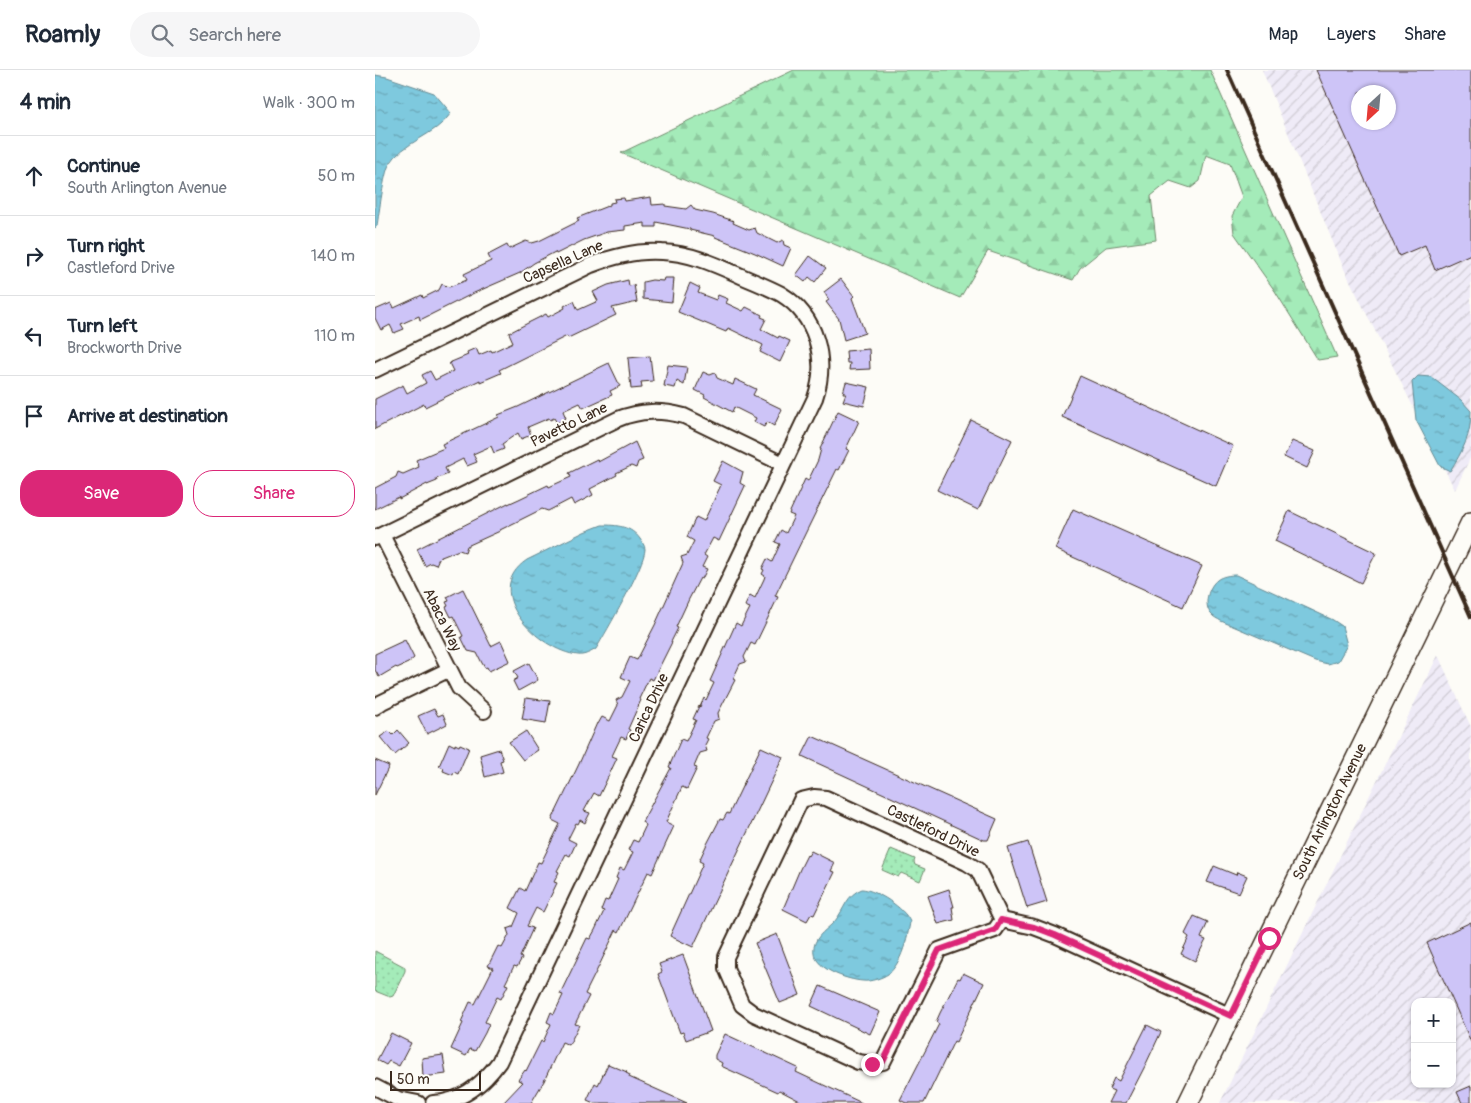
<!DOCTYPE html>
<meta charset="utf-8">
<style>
:root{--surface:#fff;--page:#f6f6f7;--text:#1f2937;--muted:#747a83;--line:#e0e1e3;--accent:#db2777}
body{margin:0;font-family:Pangolin,sans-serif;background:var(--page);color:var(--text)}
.controls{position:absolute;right:15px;bottom:15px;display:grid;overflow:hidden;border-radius:10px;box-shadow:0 1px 4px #0004}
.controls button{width:45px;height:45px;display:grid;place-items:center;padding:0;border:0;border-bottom:1px solid var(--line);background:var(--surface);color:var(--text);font:25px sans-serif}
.compass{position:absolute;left:976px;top:15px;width:45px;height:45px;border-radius:50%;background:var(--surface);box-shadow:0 1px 4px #0004;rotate:206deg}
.scale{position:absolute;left:15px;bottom:12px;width:91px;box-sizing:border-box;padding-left:5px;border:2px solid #3b2a1e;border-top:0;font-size:14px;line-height:18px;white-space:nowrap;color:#3b2a1e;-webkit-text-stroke:4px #fdfcf7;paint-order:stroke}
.stop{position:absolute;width:15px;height:15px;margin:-11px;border:4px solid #db2777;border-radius:50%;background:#fff}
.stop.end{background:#db2777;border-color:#fff;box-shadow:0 1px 5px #0008}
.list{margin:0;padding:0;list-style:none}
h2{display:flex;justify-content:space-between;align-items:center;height:65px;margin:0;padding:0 20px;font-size:21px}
h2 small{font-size:16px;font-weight:400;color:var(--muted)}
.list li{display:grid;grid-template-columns:32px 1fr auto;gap:15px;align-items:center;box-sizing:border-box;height:80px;padding:0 20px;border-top:1px solid var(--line)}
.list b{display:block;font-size:19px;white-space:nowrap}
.list p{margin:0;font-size:16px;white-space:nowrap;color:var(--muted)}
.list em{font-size:16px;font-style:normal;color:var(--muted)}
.actions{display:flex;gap:10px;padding:15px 20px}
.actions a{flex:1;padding:11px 0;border:1px solid var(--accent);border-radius:20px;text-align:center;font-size:18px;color:var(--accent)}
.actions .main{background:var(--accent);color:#fff}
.icon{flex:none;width:28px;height:28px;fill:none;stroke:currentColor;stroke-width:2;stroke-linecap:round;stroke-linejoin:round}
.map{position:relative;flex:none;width:1096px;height:1033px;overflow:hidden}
header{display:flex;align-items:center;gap:30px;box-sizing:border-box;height:70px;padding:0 25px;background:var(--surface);border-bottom:1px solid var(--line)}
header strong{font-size:24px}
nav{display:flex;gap:28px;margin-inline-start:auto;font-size:18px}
.search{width:350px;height:45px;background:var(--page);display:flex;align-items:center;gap:12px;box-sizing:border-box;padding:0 18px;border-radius:28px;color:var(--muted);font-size:19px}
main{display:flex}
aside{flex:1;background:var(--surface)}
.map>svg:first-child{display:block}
.industrial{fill:url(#industrial-furrows);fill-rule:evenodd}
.forest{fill:url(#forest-firs);stroke:#708a6c}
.park{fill:url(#park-dots);stroke:#708a6c}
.water{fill:url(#water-ripples);stroke:#638991}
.building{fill:#cdc4f7;stroke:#3b2a1e;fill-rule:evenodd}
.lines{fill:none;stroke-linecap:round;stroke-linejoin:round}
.street-casing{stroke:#3b2a1e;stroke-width:18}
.secondary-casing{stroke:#3b2a1e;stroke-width:22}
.street{stroke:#fdfcf7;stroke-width:14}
.secondary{stroke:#fdfcf7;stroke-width:19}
.rail{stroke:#3b2a1e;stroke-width:4}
.route{stroke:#db2777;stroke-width:6}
.labels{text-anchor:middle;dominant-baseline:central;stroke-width:4;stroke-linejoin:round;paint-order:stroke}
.street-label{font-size:15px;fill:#3b2a1e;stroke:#fdfcf7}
</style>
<header>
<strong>Roamly</strong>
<div class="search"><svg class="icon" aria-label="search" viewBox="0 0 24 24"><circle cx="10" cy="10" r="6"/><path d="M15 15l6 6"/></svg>Search here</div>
<nav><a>Map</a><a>Layers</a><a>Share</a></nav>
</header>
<main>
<aside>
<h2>4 min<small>Walk · 300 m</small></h2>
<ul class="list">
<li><svg class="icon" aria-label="ahead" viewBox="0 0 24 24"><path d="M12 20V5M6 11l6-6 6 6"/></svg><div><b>Continue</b><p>South Arlington Avenue</p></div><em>50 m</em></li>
<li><svg class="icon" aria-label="right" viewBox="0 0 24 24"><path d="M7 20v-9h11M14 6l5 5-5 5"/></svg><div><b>Turn right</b><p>Castleford Drive</p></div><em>140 m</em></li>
<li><svg class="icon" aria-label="left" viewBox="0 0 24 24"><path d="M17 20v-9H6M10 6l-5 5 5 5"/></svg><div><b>Turn left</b><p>Brockworth Drive</p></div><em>110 m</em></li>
<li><svg class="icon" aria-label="arrive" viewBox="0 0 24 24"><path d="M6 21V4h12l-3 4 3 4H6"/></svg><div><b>Arrive at destination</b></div></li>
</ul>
<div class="actions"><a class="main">Save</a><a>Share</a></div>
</aside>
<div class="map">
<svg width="1096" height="1033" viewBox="0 0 1096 1033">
<defs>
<pattern id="industrial-furrows" width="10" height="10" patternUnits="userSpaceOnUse" patternTransform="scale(1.25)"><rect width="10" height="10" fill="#efebf7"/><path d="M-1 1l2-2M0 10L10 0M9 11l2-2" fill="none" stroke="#cecad3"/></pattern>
<pattern id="forest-firs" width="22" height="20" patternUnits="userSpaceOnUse" patternTransform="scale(1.25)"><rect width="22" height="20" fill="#a4ebb9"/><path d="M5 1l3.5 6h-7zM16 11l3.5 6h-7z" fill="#8eca9f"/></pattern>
<pattern id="park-dots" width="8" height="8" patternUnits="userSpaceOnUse" patternTransform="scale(1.25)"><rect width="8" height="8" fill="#a4ebb9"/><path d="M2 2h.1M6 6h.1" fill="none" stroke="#8eca9f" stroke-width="1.8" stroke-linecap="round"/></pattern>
<pattern id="water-ripples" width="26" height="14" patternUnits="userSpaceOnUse" patternTransform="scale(1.25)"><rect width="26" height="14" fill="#7ec9de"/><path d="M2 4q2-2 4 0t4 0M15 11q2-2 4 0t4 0" fill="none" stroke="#68a3b3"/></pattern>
</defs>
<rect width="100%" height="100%" fill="#fdfcf7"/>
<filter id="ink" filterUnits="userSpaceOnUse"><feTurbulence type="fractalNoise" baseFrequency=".02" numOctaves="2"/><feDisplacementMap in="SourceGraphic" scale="10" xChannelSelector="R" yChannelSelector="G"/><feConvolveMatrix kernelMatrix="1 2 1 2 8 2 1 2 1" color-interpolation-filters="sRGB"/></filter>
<g filter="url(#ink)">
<path class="industrial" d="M 887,0 L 1096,0 L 1096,386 L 1080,420 L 969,199 ZM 984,22 L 1014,22 L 1014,52 L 984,52 Z
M 1063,585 L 1096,657 L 1096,1033 L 845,1033 ZM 1040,932 L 1077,932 L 1077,1014 L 1040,1014 Z"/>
<path class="forest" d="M 419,0 L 835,0 L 962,287 L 943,290 L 900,221 L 859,163 L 857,146 L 867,127 L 855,94 L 831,85 L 825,111 L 816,118 L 795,111 L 776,126 L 781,170 L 731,177 L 705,198 L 698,210 L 613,181 L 585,228 L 246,83 Z"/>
<path class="park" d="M 516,779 L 540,789 L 539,792 L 540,795 L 550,799 L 545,811 L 526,803 L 523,807 L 507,800 Z
M 0,881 L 30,897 L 30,901 L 18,926 L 15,927 L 0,921 Z"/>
<path class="water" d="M 0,5 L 12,7 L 59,23 L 76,43 C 61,66 28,71 14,95 C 9,104 4,143 2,156 L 0,158 Z
M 1043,306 L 1056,307 L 1086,330 L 1096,341 C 1096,366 1088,380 1075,401 L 1065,396 L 1041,350 L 1037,312 Z
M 227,455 C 242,455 256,456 265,469 C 267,472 270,476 270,479 C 270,495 231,562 221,579 C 216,582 209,586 203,585 C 164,581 104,522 152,490 L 209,462 Z
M 861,505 L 958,550 L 967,556 L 972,575 L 963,591 L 953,594 L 940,591 L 846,551 C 843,549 838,547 836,544 C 828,535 833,517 842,510 C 847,506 855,505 861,505 Z
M 487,819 C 501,820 530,838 535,852 C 533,866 526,895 513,904 C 507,908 495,912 488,911 C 472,910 435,898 439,877 C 441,865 453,859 460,851 C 470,839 471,825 487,819 Z"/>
<path class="building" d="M 941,0 L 1096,0 L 1096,184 L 1060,200 L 1050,175 L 1024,186 ZM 984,22 L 1014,22 L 1014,52 L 984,52 Z
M 276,127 L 277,135 L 290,134 L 290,136 L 311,139 L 316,135 L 320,140 L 338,144 L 359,151 L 358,153 L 374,160 L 380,158 L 382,163 L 402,173 L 408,170 L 409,175 L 416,178 L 408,196 L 380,183 L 340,167 L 340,166 L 315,160 L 315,159 L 281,152 L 281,157 L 270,157 L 270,153 L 250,156 L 250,160 L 232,162 L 209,170 L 181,184 L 180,182 L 159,193 L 145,203 L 99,223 L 45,250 L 44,246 L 26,254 L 29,259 L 19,263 L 15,255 L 6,260 L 0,248 L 0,240 L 16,233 L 19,238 L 47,225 L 48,228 L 64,220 L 67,214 L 74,217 L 92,210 L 89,204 L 116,191 L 113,185 L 132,175 L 134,179 L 151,171 L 157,173 L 164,171 L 204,151 L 202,148 L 235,135 L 235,133 L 240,132 L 239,129 L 249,128 L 250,131 Z
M 435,186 L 451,198 L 440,212 L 434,207 L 430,212 L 421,205 Z
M 289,208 L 299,208 L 297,232 L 268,229 L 268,212 L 277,210 L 288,211 Z
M 466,209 L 479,226 L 477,228 L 490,263 L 469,270 L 464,249 L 451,232 L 454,230 L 449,222 Z
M 253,210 L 254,216 L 259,215 L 262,232 L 237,238 L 241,245 L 193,268 L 192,266 L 124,300 L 126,303 L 105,312 L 105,310 L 50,337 L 49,334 L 0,359 L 0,329 L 28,315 L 32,323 L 51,313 L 47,305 L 55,301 L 60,310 L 78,301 L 74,293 L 93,285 L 92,282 L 101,278 L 104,285 L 116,280 L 117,282 L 138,272 L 134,263 L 153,253 L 171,244 L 173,247 L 190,238 L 189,236 L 199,231 L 203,240 L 223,231 L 218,222 L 233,215 Z
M 315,213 L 325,218 L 323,223 L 341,230 L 343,225 L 353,229 L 351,233 L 368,241 L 371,237 L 387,245 L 386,247 L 391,249 L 386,259 L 403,268 L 404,266 L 415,271 L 405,292 L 385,282 L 388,275 L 353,258 L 351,262 L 303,242 Z
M 494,279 L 495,299 L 474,300 L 475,293 L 472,293 L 471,281 Z
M 275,286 L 278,311 L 266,312 L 267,318 L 256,319 L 253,288 Z
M 234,293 L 245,316 L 235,321 L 237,325 L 208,338 L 205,333 L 188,341 L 191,348 L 182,353 L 179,348 L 175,350 L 174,348 L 153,357 L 156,365 L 146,369 L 143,363 L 127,374 L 129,379 L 119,383 L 116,376 L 98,384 L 102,392 L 92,396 L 88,389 L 70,398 L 73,404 L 61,409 L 62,411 L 52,415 L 52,414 L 24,429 L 24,427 L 0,439 L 0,418 L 21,407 L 23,402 L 28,404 L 44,397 L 41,390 L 69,378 L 67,374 L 124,347 L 123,345 L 143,337 Z
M 293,295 L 312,297 L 309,315 L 302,311 L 300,318 L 289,316 Z
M 328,302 L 335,305 L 340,303 L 342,308 L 358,315 L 360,309 L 381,319 L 378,325 L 407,339 L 399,356 L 392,352 L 389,357 L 379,352 L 381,348 L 359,337 L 357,342 L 329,327 L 330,325 L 320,320 Z
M 705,306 L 858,376 L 841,416 L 687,347 Z
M 471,312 L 494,317 L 489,336 L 468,331 L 471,323 L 468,323 Z
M 463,341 L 484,351 L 471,379 L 474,380 L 464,400 L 462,399 L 432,460 L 400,526 L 403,527 L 380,575 L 376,573 L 369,587 L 371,592 L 365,594 L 358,609 L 360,610 L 343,643 L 344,649 L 339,651 L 331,668 L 333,669 L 330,675 L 332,681 L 325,683 L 319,697 L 322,698 L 312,719 L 307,717 L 291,752 L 299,756 L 277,804 L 273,802 L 244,862 L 241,860 L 223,898 L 210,924 L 214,926 L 200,954 L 204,955 L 194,975 L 187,972 L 169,1011 L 156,1033 L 128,1033 L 148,1012 L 143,1010 L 150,1000 L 151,1001 L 166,971 L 168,972 L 176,954 L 172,952 L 176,942 L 179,944 L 188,925 L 185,924 L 212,868 L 215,869 L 220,860 L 229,841 L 226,840 L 230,830 L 233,831 L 243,809 L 241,808 L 245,798 L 249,800 L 258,782 L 253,780 L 258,770 L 263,772 L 271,755 L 267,752 L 296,698 L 294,697 L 306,669 L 311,671 L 321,650 L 318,649 L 324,636 L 325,637 L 329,628 L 331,630 L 339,613 L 335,611 L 361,553 L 366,556 L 375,538 L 370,536 L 375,525 L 380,528 L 389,509 L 390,506 L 387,504 L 389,500 L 387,499 L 392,489 L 397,492 L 405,474 L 400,472 L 406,460 L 411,463 L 419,446 L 414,444 L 430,409 L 433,411 L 443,390 L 446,379 L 445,379 Z
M 596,350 L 637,370 L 603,440 L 562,420 Z
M 917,371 L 940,381 L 932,398 L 909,387 Z
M 260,372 L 268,390 L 263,392 L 261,398 L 256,396 L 241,403 L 242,405 L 215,419 L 218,425 L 199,435 L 196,429 L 173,441 L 167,439 L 125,460 L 125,461 L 92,476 L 90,482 L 84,480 L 64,488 L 61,495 L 56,493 L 50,496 L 42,479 L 133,433 L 133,434 L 144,429 L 173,415 L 174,417 L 196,407 L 194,403 L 222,389 L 223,392 Z
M 348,391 L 368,402 L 365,413 L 370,416 L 344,471 L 338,468 L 329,485 L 332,487 L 327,497 L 332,499 L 327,509 L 325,508 L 314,529 L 301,557 L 303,558 L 296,572 L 297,572 L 278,610 L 274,608 L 264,629 L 266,630 L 253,659 L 255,660 L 251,669 L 246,667 L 237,686 L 242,688 L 224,726 L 219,723 L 209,741 L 215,743 L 210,753 L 205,750 L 203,754 L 201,753 L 193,769 L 201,773 L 195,786 L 191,784 L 182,801 L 184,802 L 179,812 L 182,813 L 168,842 L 161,838 L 152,856 L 158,858 L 145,887 L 147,888 L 142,897 L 139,896 L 130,914 L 133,915 L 126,929 L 122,927 L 110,952 L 114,954 L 110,963 L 100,981 L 95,979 L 91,986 L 76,979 L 88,953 L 86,952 L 95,932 L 100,934 L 118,898 L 113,896 L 123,876 L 127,878 L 134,865 L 132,859 L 138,857 L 144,843 L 135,838 L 145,818 L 150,821 L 163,792 L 166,793 L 185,754 L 177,750 L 204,694 L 222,653 L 223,654 L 227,647 L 235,651 L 243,635 L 241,630 L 247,627 L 255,611 L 246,607 L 255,587 L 262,590 L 280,555 L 308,493 L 306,487 L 312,485 L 319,471 L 312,467 L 321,447 L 329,451 L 346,415 L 338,411 Z
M 698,439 L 827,496 L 808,537 L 680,479 Z
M 914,441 L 1001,483 L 986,513 L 900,471 Z
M 88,519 L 116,576 L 126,571 L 135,591 L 114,601 L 112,597 L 110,598 L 107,593 L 102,583 L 93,581 L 86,567 L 88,566 L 78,546 L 76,547 L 71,537 L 73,536 L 71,532 L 74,531 L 72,527 Z
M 30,570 L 39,588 L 33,593 L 22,598 L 21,597 L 4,607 L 0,600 L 0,584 Z
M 154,593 L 163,610 L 143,621 L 138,611 L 143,608 L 139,601 Z
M 151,628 L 175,631 L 171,653 L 147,649 Z
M 59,639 L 63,646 L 68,644 L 72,654 L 52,664 L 43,646 Z
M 23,660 L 34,673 L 20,685 L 5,667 L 14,661 L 18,665 Z
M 151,661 L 163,680 L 148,690 L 134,672 Z
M 437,666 L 622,749 L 613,770 L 609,770 L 427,686 Z
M 74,673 L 80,676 L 80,674 L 84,676 L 85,674 L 94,678 L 83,704 L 79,702 L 78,705 L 68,701 L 69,698 L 64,696 Z
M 386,677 L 408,687 L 318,877 L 295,866 L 328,793 L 324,791 L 331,776 L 345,749 L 348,750 L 352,743 L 354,744 Z
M 124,679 L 128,690 L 125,691 L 128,702 L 110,707 L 105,685 Z
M 0,690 L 14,696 L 0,725 Z
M 653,772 L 672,832 L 652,838 L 633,778 Z
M 436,781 L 460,793 L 456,801 L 460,802 L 439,845 L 436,844 L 432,851 L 408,839 L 425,799 L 432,785 L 433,786 Z
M 839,796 L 861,805 L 862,802 L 872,806 L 864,823 L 832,812 Z
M 574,819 L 579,837 L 577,837 L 579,850 L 563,854 L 553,826 Z
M 819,846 L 833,852 L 826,868 L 831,870 L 820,891 L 806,884 L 814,867 L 810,864 Z
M 1096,852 L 1096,972 L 1052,873 Z
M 402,864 L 425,925 L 405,933 L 380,873 Z
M 308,885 L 336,961 L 311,970 L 308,962 L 305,963 L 283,904 L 287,902 L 284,894 Z
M 588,903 L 609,913 L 581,972 L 579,971 L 549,1033 L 531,1033 L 525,1030 L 564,954 L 561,952 L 565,943 L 583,908 L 585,909 Z
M 445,916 L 505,942 L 495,964 L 436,936 Z
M 772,955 L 786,962 L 770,996 L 751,1033 L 733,1033 L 739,1021 L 734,1019 L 739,1008 L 744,1011 Z
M 16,963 L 36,973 L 24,996 L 14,991 L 11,995 L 2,990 Z
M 350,964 L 423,998 L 421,1002 L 487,1033 L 424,1033 L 425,1031 L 404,1020 L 403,1022 L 346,996 L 347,993 L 340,989 L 340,985 Z
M 68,985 L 71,1004 L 48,1007 L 47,988 Z
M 233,994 L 252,1002 L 251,1003 L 255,1005 L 254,1007 L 312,1033 L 219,1033 L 212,1030 L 220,1013 L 223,1015 Z
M 1096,1016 L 1096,1033 L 1087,1033 L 1082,1022 Z"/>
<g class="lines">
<defs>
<path id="street" d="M 0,300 L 216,195 C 239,186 262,180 287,182 C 315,183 339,194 364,205 C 377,211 393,217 406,224 C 442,246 453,290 440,328 L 124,992 C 108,1014 86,1032 58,1033
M 7,465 L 84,618 L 109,641
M 0,468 L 243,349 C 266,340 286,340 309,346 L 408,394
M 0,637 L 7,632 L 73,600
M 627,850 L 620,860 L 564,880 L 508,992 L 497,994 L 483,992 L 379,944 L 367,935 L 351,898 L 351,887 L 426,730 L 439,727 L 451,728 L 592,793 L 603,800 L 627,850 L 659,857 L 680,865 L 856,946
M 0,1017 L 23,1029 L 43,1033"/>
<path id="secondary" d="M 813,1033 L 1096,452"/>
</defs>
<use href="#street" class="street-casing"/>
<use href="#secondary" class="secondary-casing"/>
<use href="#street" class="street"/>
<use href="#secondary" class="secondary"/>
<path class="rail" d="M 852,0 L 1096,547"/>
</g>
</g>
<g class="lines" filter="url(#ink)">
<path class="route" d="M 497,994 L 508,992 L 564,880 L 620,860 L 626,850 L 659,857 L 680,865 L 856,946 L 894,868"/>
</g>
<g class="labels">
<g class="street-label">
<text transform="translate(188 192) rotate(-24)">Capsella Lane</text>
<text transform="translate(194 355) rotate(-26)">Pavetto Lane</text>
<text transform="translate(67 550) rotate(64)">Abaca Way</text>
<text transform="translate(274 638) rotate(-65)">Carica Drive</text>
<text transform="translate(955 742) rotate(-64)">South Arlington Avenue</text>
<text transform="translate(558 761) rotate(26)">Castleford Drive</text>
</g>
</g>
</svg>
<div class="controls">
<button>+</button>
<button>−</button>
</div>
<svg class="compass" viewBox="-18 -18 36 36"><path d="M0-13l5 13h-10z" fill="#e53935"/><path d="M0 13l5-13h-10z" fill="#747a83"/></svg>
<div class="scale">50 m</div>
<div class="stop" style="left:894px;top:868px"></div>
<div class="stop end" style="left:497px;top:994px"></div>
</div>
</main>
